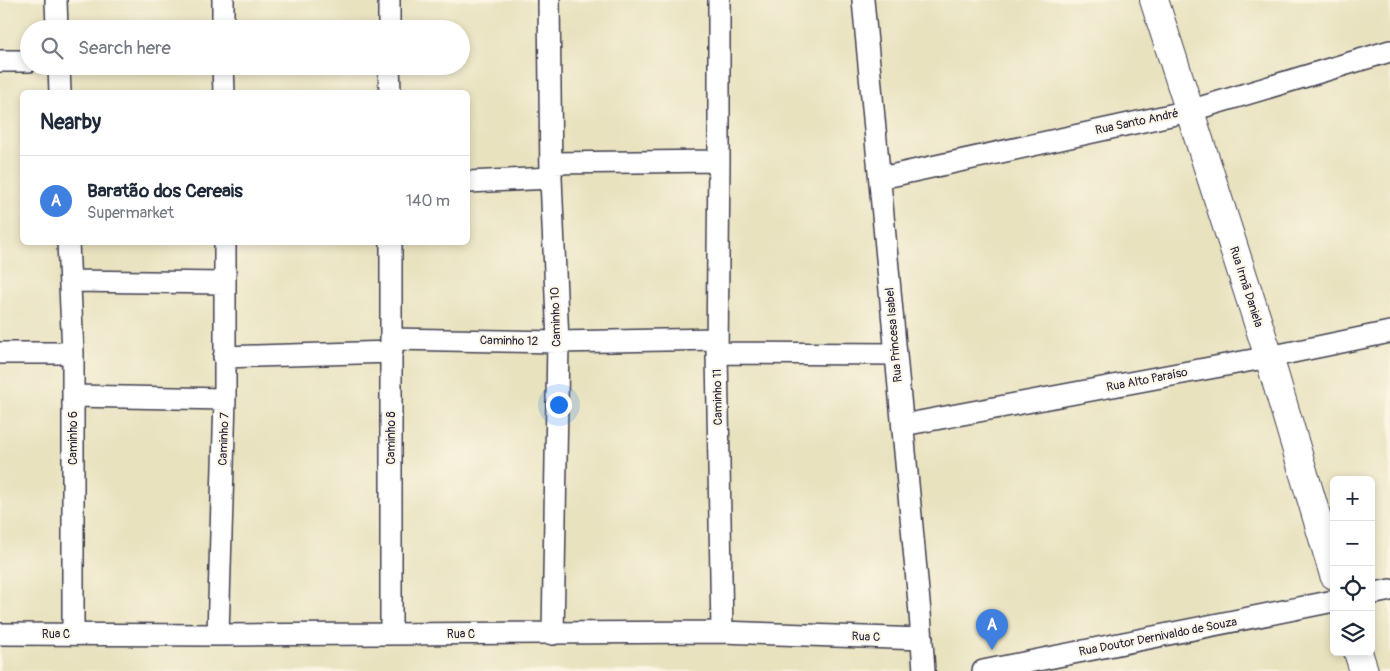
<!DOCTYPE html>
<meta charset="utf-8">
<style>
:root{--surface:#fff;--page:#f2f2f3;--text:#1f2937;--muted:#747a83;--line:#e0e1e3;--accent:#d1495b}
body{margin:0;font-family:Pangolin,sans-serif;background:var(--page);color:var(--text)}
.controls{position:absolute;right:15px;bottom:15px;display:grid;overflow:hidden;border-radius:8px;box-shadow:0 2px 8px #0003}
.controls button{width:45px;height:45px;display:grid;place-items:center;padding:0;border:0;border-bottom:1px solid var(--line);background:var(--surface);color:var(--text);font:25px sans-serif}
.you{position:absolute;left:558px;top:404px;width:18px;height:18px;margin:-12px;border:4px solid #fff;border-radius:50%;background:#1a73e8;box-shadow:0 0 0 8px #1a73e833}
.badge{display:grid;place-items:center;width:32px;height:32px;border-radius:50%;background:var(--accent);color:#fff;font-size:16px;font-weight:700}
.pin{position:absolute;translate:-50% -41px;filter:drop-shadow(0 1px 2px #0008)}
.pin::after{content:'';position:absolute;top:26px;width:18px;height:15px;background:inherit;clip-path:polygon(0 0,100% 0,50% 100%)}
.list{margin:0;padding:0;list-style:none}
h2{display:flex;justify-content:space-between;align-items:center;height:65px;margin:0;padding:0 20px;font-size:21px}
h2 small{font-size:16px;font-weight:400;color:var(--muted)}
.list li{display:grid;grid-template-columns:32px 1fr auto;gap:15px;align-items:center;box-sizing:border-box;height:90px;padding:0 20px;border-top:1px solid var(--line)}
.list b{display:block;font-size:19px;white-space:nowrap}
.list p{margin:0;font-size:16px;white-space:nowrap;color:var(--muted)}
.list em{font-size:16px;font-style:normal;color:var(--muted)}
.icon{flex:none;width:28px;height:28px;fill:none;stroke:currentColor;stroke-width:2;stroke-linecap:round;stroke-linejoin:round}
.map{position:relative;flex:none;width:1390px;height:671px;overflow:hidden}
.search{position:absolute;background:var(--surface);box-shadow:0 2px 8px #0003;left:20px;top:20px;width:450px;height:55px;display:flex;align-items:center;gap:12px;box-sizing:border-box;padding:0 18px;border-radius:28px;color:var(--muted);font-size:19px}
.panel{position:absolute;background:var(--surface);box-shadow:0 2px 8px #0003;left:20px;top:90px;width:450px;height:155px;border-radius:8px}
.map>svg:first-child{display:block}
.lines{fill:none;stroke-linecap:round;stroke-linejoin:round}
.street-casing{stroke:#403f4f;stroke-width:24}
.secondary-casing{stroke:#403f4f;stroke-width:30}
.street{stroke:#fff;stroke-width:21}
.secondary{stroke:#fff;stroke-width:28}
.labels{text-anchor:middle;dominant-baseline:central;stroke-width:4;stroke-linejoin:round;paint-order:stroke}
.street-label{font-size:12px;fill:#22223b;stroke:#fcf5e5}
</style>
<div class="map">
<svg width="1390" height="671" viewBox="0 0 1390 671">
<rect width="100%" height="100%" fill="#fcf5e5"/>
<filter id="ink" filterUnits="userSpaceOnUse"><feTurbulence type="fractalNoise" baseFrequency=".02" numOctaves="2"/><feDisplacementMap in="SourceGraphic" scale="10" xChannelSelector="R" yChannelSelector="G"/><feConvolveMatrix kernelMatrix="1 2 1 2 8 2 1 2 1" color-interpolation-filters="sRGB"/></filter>
<filter id="wash" filterUnits="userSpaceOnUse"><feTurbulence type="fractalNoise" baseFrequency=".0096" numOctaves="4" result="noise"/><feDisplacementMap in="SourceGraphic" scale="20" xChannelSelector="R" yChannelSelector="G"/><feGaussianBlur stdDeviation="1.12" result="paint"/><feColorMatrix in="noise" values="0 0 0 0 0 0 0 0 0 0 0 0 0 0 0 0 0 1.4 0 .05"/><feComposite in="paint" operator="in"/></filter>
<g filter="url(#wash)">
<rect width="100%" height="100%" fill="#e8e2bf"/>
</g>
<g filter="url(#ink)">
<g class="lines">
<defs>
<path id="street" d="M 56,0 L 57,29
M 223,0 L 223,29
M 389,0 L 389,29
M 549,0 L 551,178 L 558,342 L 553,634
M 719,0 L 719,161 L 717,353 L 722,632
M 863,0 L 920,613 L 924,671
M 0,61 L 29,61
M 59,66 L 60,92
M 223,66 L 224,92
M 389,66 L 390,92
M 551,163 L 719,161
M 881,178 L 1189,111 L 1390,51
M 468,182 L 551,178
M 68,242 L 73,353 L 73,634
M 71,281 L 225,283
M 391,339 L 558,342 L 717,339
M 0,353 L 73,353
M 717,353 L 896,354
M 224,357 L 392,352
M 73,396 L 225,399
M 903,425 L 1269,357 L 1390,332
M 1371,594 L 1390,590
M 0,634 L 218,635 L 722,632 L 922,639
M 391,634 L 391,242
M 218,635 L 225,399 L 225,242
M 983,671 L 1334,601"/>
<path id="secondary" d="M 1154,0 L 1269,357 L 1334,575
M 1358,652 L 1364,671"/>
</defs>
<use href="#street" class="street-casing"/>
<use href="#secondary" class="secondary-casing"/>
<use href="#street" class="street"/>
<use href="#secondary" class="secondary"/>
</g>
</g>
<g class="labels">
<g class="street-label">
<text transform="translate(1137 122) rotate(-12)">Rua Santo André</text>
<text transform="translate(1246 287) rotate(72)">Rua Irmã Daniela</text>
<text transform="translate(556 317) rotate(-92)">Caminho 10</text>
<text transform="translate(894 335) rotate(-95)">Rua Princesa Isabel</text>
<text transform="translate(509 341) rotate(1)">Caminho 12</text>
<text transform="translate(1147 380) rotate(-11)">Rua Alto Paraíso</text>
<text transform="translate(718 397) rotate(-91)">Caminho 11</text>
<text transform="translate(73 438) rotate(-90)">Caminho 6</text>
<text transform="translate(391 438) rotate(-90)">Caminho 8</text>
<text transform="translate(224 439) rotate(-88)">Caminho 7</text>
<text x="56" y="634">Rua C</text>
<text x="461" y="634">Rua C</text>
<text transform="translate(866 637) rotate(2)">Rua C</text>
<text transform="translate(1158 637) rotate(-11)">Rua Doutor Dernivaldo de Souza</text>
</g>
</g>
</svg>
<div class="controls">
<button>+</button>
<button>−</button>
<button><svg class="icon" aria-label="locate" viewBox="0 0 24 24"><circle cx="12" cy="12" r="6"/><path d="M12 2v4M12 18v4M2 12h4M18 12h4"/></svg></button>
<button><svg class="icon" aria-label="layers" viewBox="0 0 24 24"><path d="M12 4l9 5-9 5-9-5zM3 14l9 5 9-5"/></svg></button>
</div>
<div class="you"></div>
<div class="pin badge" style="left:992px;top:650px;background:#3f7fe0">A</div>
<div class="search"><svg class="icon" aria-label="search" viewBox="0 0 24 24"><circle cx="10" cy="10" r="6"/><path d="M15 15l6 6"/></svg>Search here</div>
<section class="panel">
<h2>Nearby<small></small></h2>
<ul class="list">
<li><span class="badge" style="background:#3f7fe0">A</span><div><b>Baratão dos Cereais</b><p>Supermarket</p></div><em>140 m</em></li>
</ul>
</section>
</div>
